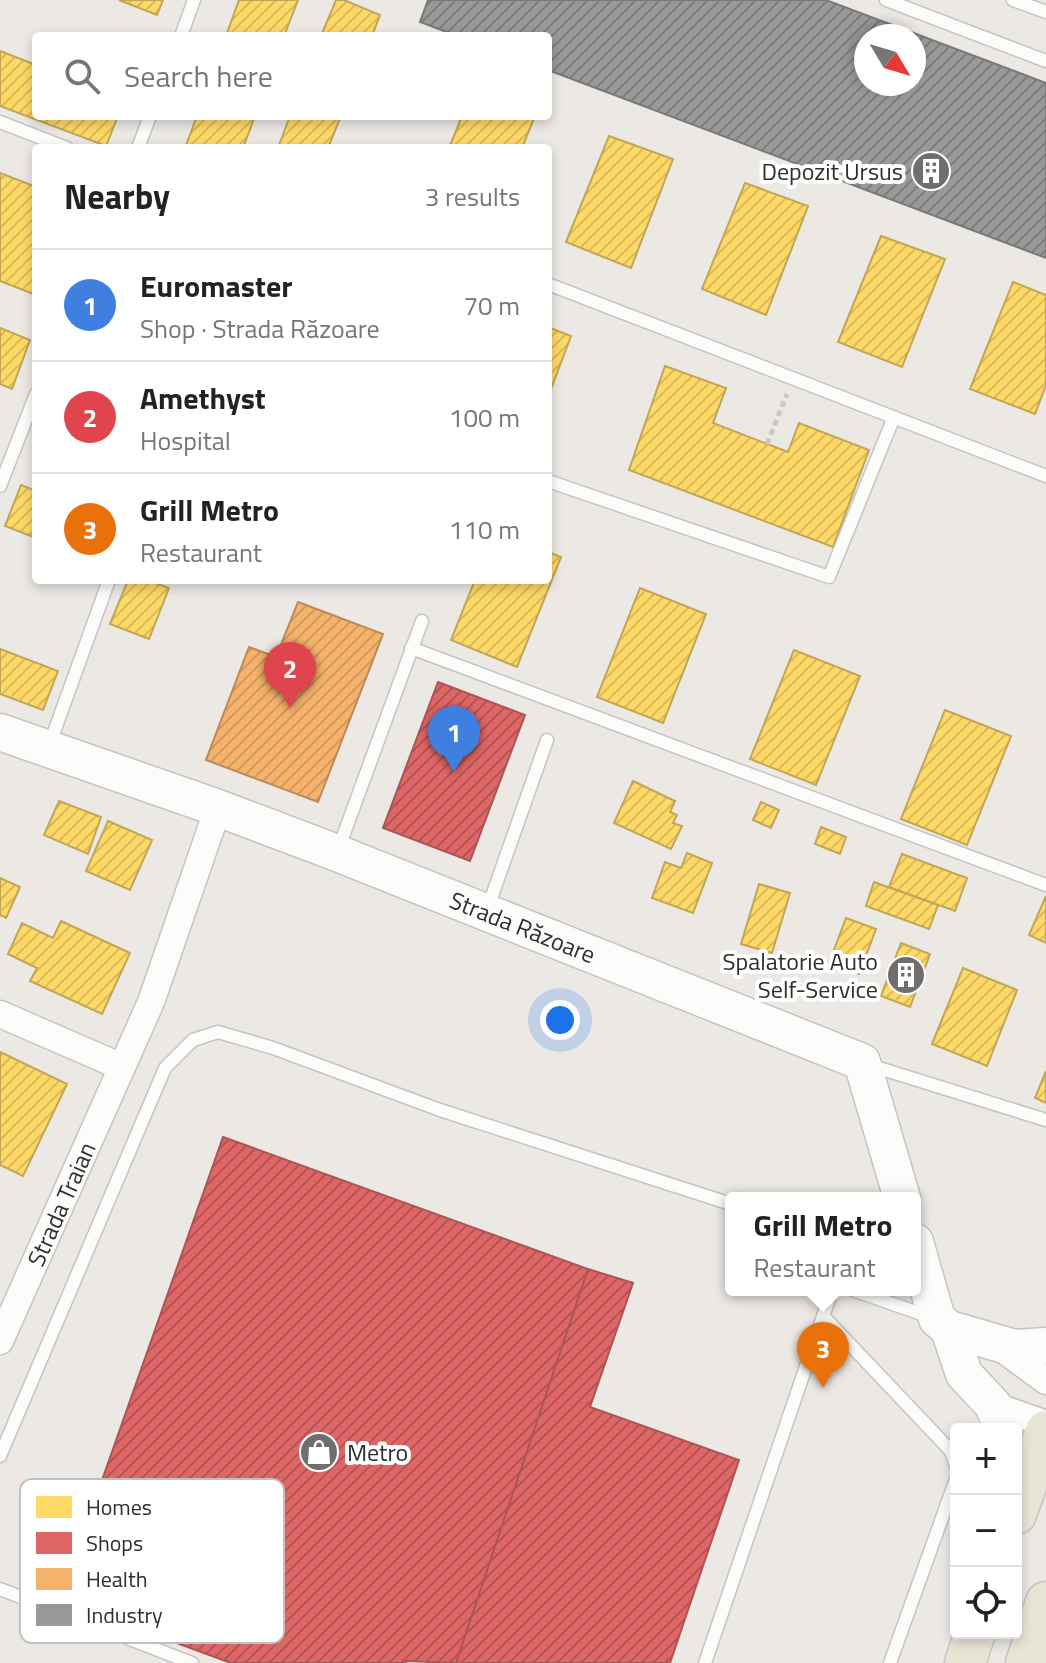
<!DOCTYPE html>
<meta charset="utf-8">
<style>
:root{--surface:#fff;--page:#f2f2f2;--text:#222;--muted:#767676;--line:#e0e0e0;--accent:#b45309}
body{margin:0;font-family:"Titillium Web",sans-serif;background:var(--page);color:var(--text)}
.controls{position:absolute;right:24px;bottom:24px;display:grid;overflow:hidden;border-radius:8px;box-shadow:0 4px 12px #0003}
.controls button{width:72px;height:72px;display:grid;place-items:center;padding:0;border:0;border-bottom:2px solid var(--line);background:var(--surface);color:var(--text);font:40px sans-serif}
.compass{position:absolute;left:854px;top:24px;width:72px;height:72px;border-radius:50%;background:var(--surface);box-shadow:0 4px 12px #0003;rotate:128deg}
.you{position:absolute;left:560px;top:1020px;width:28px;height:28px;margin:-20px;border:6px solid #fff;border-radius:50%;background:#1a73e8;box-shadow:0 0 0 12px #1a73e833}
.badge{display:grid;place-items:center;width:52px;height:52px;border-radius:50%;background:var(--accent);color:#fff;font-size:26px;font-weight:700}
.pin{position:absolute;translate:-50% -66px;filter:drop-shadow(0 2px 4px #0008)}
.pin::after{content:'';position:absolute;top:42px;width:28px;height:24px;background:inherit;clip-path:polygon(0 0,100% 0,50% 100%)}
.popup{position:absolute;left:725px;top:1192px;width:196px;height:104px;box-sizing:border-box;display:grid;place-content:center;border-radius:8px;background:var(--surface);filter:drop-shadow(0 2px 6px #0005);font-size:26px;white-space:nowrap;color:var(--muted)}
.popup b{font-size:30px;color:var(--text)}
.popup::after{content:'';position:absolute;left:50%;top:100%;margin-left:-16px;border:16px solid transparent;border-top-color:var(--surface)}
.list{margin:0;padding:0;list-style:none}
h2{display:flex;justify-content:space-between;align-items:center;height:104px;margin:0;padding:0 32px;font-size:34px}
h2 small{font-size:26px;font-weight:400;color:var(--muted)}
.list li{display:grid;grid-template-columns:52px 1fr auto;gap:24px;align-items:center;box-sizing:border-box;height:112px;padding:0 32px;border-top:2px solid var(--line)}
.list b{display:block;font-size:30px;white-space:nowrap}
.list p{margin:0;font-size:26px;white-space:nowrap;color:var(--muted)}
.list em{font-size:26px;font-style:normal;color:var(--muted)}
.icon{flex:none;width:44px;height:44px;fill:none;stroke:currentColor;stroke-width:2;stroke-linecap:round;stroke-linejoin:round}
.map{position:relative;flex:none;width:1046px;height:1663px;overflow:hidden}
.search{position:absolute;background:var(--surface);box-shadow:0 4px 12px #0003;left:32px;top:32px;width:520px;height:88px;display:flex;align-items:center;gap:20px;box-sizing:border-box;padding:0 28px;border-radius:8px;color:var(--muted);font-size:30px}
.panel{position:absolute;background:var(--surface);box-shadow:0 4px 12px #0003;left:32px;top:144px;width:520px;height:440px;border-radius:8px}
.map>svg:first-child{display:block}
.homes{fill:url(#homes-hatch);stroke:#c0a655;stroke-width:2}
.shops{fill:url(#shops-hatch);stroke:#ab5555;stroke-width:2}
.health{fill:url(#health-hatch);stroke:#ba8a59;stroke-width:2}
.industry{fill:url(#industry-hatch);stroke:#797979;stroke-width:2;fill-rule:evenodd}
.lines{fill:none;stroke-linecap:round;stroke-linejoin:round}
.lane-casing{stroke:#c5c4c5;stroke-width:15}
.street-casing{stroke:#c5c4c5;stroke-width:29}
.secondary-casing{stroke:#c5c4c5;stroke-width:39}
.primary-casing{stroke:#c6c5c4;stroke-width:43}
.path{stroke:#c9c9c8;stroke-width:5;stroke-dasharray:6 4;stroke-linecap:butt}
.lane{stroke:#fcfcfb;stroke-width:12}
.street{stroke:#fcfcfb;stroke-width:26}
.secondary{stroke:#fcfcfb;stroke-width:36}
.primary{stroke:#e8e4d6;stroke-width:40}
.labels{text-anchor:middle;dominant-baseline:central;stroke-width:8;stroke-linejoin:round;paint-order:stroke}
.poi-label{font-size:24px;fill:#2e2e2e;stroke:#fff;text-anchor:end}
.street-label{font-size:24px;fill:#2e2e2e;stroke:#fff}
.key{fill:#fff;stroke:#c0c0c0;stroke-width:2}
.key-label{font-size:22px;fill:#2e2e2e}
</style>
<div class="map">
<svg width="1046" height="1663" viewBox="0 0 1046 1663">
<defs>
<pattern id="homes-hatch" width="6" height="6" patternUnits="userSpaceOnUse" patternTransform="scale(2)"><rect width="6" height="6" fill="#ffd966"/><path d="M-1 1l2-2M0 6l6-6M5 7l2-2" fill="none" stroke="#dbbb59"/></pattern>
<pattern id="shops-hatch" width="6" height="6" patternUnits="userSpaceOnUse" patternTransform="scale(2)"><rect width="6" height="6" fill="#e06666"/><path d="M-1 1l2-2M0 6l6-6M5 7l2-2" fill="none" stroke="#b65454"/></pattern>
<pattern id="health-hatch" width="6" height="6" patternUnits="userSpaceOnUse" patternTransform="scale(2)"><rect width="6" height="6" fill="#f6b26b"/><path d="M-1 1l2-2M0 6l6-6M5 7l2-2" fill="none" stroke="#d3995d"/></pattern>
<pattern id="industry-hatch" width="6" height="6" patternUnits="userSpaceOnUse" patternTransform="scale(2)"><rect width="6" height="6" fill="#999"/><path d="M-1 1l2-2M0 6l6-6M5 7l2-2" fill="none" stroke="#7d7d7d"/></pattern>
</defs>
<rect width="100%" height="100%" fill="#ece8e4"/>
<path class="homes" d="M 119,0 L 163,0 L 157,15 Z
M 239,0 L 298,0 L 284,36 L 226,36 Z
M 336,0 L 344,0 L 380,15 L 372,36 L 321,36 Z
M 0,51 L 36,65 L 36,116 L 118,116 L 106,146 L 0,106 Z
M 197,116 L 255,116 L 243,148 L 185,148 Z
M 290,116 L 341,116 L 328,148 L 278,148 Z
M 462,116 L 535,116 L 522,148 L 449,148 Z
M 609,136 L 673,159 L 631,268 L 566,242 Z
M 0,173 L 36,187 L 36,295 L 0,281 Z
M 745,183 L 808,206 L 766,315 L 702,289 Z
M 881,236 L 945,259 L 902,367 L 838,342 Z
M 1013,282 L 1046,295 L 1046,385 L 1035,414 L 970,389 Z
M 548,327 L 571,336 L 548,397 Z
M 0,328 L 30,340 L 12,389 L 0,384 Z
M 665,366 L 726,388 L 713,423 L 788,452 L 799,423 L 869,450 L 833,547 L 629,470 Z
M 21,485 L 36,491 L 36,538 L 5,526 Z
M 548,552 L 561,557 L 517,667 L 451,640 L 475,580 L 548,580 Z
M 128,580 L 147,580 L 169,588 L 149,639 L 110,624 Z
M 640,588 L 706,614 L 663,723 L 597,697 Z
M 0,649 L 58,671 L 43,710 L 0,694 Z
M 794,650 L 860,676 L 816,785 L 750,759 Z
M 945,710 L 1011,736 L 967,845 L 901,819 Z
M 633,781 L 675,801 L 670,812 L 677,815 L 673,823 L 682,826 L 671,849 L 614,823 Z
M 59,801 L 101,817 L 88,854 L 44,835 Z
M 761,802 L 779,810 L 771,828 L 753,820 Z
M 108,821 L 152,840 L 130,890 L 86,871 Z
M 821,827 L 846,837 L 840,854 L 815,844 Z
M 687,853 L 712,863 L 693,913 L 652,898 L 665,862 L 681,868 Z
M 902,854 L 967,878 L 955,911 L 889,887 Z
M 0,878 L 20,887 L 6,918 L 0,915 Z
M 874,882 L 938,905 L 929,929 L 866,906 Z
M 759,884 L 790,893 L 772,953 L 741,944 Z
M 1046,896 L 1046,943 L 1029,935 Z
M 846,918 L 876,929 L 859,974 L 829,963 Z
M 61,921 L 130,953 L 102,1014 L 30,981 L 37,968 L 8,954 L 22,923 L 53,938 Z
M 901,943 L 930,954 L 910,1007 L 881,996 Z
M 963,968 L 1017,990 L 987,1066 L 932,1044 Z
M 0,1052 L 67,1084 L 23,1176 L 0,1165 Z
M 1046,1071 L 1046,1103 L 1035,1098 Z"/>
<path class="shops" d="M 438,682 L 525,715 L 470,861 L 383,828 Z
M 223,1137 L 588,1269 L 456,1663 L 406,1661 L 406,1663 L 231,1663 L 81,1608 L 97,1563 L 76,1554 Z
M 588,1269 L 633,1283 L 590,1407 L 739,1460 L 670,1663 L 456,1663 Z"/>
<path class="health" d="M 298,602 L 383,634 L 318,802 L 206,760 L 249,647 L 276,657 Z"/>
<path class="industry" d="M 428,0 L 826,0 L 1046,83 L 1046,258 L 548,70 L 548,36 L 457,36 L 420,22 ZM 866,36 L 914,36 L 914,84 L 866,84 Z"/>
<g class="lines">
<defs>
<path id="lane" d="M 886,0 L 1046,61
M 1013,0 L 1046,12
M 181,36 L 194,0
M 0,122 L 67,148
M 138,148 L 150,116
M 548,284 L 1046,476
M 548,481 L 829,577 L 894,417
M 0,486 L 36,394
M 411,648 L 1046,885
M 49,746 L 109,580
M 338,850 L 422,621
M 487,910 L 547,740
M 869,1065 L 1046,1120
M 853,1290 L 930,1317
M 823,1316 L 951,1451 L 956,1466
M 0,1456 L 165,1068 L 193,1040 L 218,1032 L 273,1048 L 440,1110 L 731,1204
M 0,1589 L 192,1663
M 705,1663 L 832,1290
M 890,1663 L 956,1479"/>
<g id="street">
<path d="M 0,1014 L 122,1067"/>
<path id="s1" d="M 0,1341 L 151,1002 L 218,808"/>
<path d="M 997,1345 L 1046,1381"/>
<path d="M 993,1405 L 1046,1424"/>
</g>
<g id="secondary">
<path id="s2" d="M 0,732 L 218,808 L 337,853 L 862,1062 L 902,1198"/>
<path d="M 915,1242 L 937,1319 L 949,1329 L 1015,1348 L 1046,1346"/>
<path d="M 949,1329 L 964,1374 L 993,1405 L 1003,1429"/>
</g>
<path id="primary" d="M 1016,1514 L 1046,1431
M 965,1663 L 975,1633
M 1026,1663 L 1046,1602"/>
</defs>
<use href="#lane" class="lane-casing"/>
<use href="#street" class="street-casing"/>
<use href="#secondary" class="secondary-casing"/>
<use href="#primary" class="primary-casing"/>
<path class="path" d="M 767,444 L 787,394"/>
<use href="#lane" class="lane"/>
<use href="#street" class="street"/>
<use href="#secondary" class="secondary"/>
<use href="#primary" class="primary"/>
</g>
<defs>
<symbol id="building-disc" viewBox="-11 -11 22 22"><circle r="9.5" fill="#706f6e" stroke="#fff"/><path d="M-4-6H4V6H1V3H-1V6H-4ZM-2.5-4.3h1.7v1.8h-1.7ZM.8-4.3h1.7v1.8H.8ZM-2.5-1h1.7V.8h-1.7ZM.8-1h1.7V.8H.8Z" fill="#fff"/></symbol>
<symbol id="shop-disc" viewBox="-11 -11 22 22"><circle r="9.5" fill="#706f6e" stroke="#fff"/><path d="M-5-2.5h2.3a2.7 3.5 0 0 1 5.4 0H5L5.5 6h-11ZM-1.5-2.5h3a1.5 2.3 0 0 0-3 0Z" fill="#fff"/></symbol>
</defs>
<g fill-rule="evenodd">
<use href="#building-disc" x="909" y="149" width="44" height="44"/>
<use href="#building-disc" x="884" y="953" width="44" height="44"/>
<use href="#shop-disc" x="297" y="1430" width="44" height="44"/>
</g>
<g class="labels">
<g class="poi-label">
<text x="903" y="171">Depozit Ursus</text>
<text x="878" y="961">Spalatorie Auto<tspan x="878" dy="28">Self-Service</tspan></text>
<text x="347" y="1452" text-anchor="start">Metro</text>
</g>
<g class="street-label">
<text stroke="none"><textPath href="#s2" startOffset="558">Strada Răzoare</textPath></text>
<text stroke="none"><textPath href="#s1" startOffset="150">Strada Traian</textPath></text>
</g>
</g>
<rect x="20" y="1479" width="264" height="164" rx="12" class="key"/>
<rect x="36" y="1496" width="36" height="22" fill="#ffd966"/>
<rect x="36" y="1532" width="36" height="22" fill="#e06666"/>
<rect x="36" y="1568" width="36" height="22" fill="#f6b26b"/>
<rect x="36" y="1604" width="36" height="22" fill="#999"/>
<g class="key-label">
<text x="86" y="1515">Homes</text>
<text x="86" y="1551">Shops</text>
<text x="86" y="1587">Health</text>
<text x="86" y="1623">Industry</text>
</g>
</svg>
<div class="controls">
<button>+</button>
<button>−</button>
<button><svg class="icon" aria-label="locate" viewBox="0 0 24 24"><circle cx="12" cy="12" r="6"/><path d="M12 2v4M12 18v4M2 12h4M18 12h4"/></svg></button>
</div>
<svg class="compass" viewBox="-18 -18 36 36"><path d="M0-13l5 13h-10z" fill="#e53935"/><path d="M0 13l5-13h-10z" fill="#767676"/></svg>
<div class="you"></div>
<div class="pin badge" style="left:454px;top:772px;background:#3f7fe0">1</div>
<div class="pin badge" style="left:290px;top:708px;background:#e0444e">2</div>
<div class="pin badge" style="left:823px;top:1388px;background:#e8710a">3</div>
<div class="popup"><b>Grill Metro</b>Restaurant</div>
<div class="search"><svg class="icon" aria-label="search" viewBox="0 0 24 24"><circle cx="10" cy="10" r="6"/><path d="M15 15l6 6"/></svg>Search here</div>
<section class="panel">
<h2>Nearby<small>3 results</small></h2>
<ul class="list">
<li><span class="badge" style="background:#3f7fe0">1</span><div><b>Euromaster</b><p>Shop · Strada Răzoare</p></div><em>70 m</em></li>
<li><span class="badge" style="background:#e0444e">2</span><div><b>Amethyst</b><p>Hospital</p></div><em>100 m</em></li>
<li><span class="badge" style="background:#e8710a">3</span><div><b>Grill Metro</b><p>Restaurant</p></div><em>110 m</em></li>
</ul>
</section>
</div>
